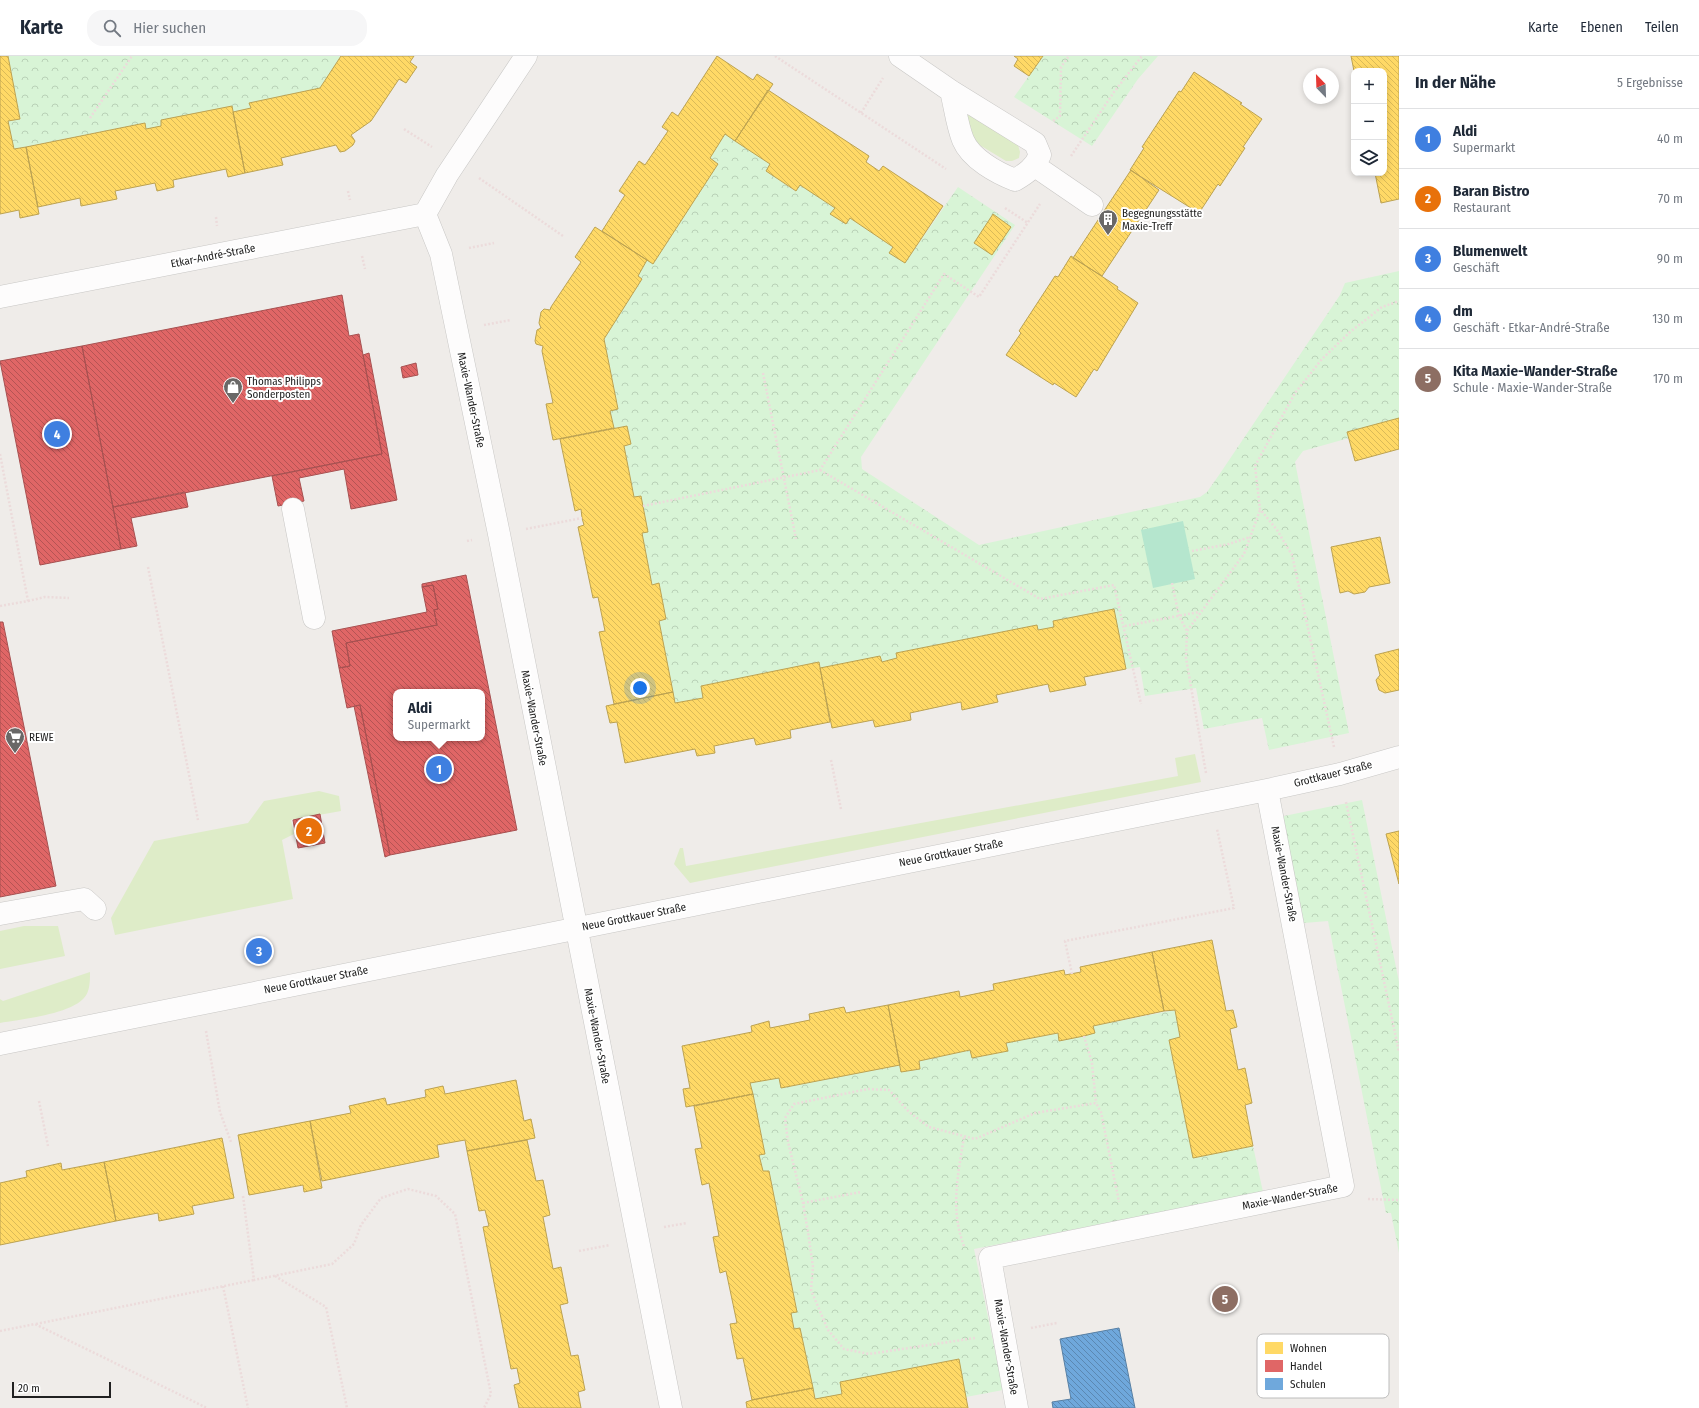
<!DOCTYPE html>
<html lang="de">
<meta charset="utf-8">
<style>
:root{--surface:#fff;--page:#f6f6f7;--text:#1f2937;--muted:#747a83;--line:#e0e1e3;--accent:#1a73e8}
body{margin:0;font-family:"Fira Sans Condensed",sans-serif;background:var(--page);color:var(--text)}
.controls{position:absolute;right:12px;top:12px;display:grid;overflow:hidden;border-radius:8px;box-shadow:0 2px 6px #0003}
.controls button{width:36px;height:36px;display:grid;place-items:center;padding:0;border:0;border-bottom:1px solid var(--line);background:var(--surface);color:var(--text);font:20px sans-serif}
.compass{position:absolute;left:1303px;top:12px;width:36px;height:36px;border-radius:50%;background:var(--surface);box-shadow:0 2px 6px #0003;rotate:337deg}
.scale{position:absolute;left:12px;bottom:10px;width:99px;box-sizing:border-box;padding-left:4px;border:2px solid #212121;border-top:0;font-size:11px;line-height:14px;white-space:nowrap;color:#212121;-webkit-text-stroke:3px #fff;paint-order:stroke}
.you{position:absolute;left:640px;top:632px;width:14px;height:14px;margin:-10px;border:3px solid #fff;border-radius:50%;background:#1a73e8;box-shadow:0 0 0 6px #1a73e833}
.badge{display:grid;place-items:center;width:26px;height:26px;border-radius:50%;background:var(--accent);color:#fff;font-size:13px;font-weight:700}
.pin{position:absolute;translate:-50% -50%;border:2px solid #fff;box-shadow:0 1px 4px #0006}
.popup{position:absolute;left:393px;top:633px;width:92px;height:52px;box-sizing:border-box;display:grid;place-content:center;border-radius:8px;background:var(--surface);filter:drop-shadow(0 1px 3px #0005);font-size:13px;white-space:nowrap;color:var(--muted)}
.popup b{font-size:15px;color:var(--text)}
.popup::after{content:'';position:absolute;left:50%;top:100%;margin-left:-8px;border:8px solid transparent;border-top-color:var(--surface)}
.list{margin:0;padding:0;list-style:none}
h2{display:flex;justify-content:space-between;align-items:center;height:52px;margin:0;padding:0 16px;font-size:17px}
h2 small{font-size:13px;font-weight:400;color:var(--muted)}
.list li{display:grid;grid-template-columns:26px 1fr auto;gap:12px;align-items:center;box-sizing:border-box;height:60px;padding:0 16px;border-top:1px solid var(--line)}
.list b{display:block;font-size:15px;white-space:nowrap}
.list p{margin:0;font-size:13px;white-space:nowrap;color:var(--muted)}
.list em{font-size:13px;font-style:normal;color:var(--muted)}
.icon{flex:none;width:22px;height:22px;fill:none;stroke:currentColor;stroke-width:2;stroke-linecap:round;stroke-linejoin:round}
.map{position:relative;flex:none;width:1399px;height:1352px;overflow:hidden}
header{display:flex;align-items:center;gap:24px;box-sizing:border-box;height:56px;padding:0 20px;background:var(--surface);border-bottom:1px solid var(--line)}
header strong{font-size:19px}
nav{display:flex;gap:22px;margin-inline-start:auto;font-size:14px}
.search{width:280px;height:36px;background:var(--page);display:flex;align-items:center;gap:10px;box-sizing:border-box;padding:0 14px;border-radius:16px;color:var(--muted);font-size:15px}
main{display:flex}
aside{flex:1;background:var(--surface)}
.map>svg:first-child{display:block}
.grass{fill:#deecc8}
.park{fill:url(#park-crowns)}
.pitch{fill:#b5e6ce}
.homes{fill:url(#homes-back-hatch);stroke:#bca251}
.shops{fill:url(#shops-back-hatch);stroke:#a75151;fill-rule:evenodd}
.schools{fill:url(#schools-back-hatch);stroke:#5880a4}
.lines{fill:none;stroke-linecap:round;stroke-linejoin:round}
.minor-casing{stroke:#c8c7c5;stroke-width:23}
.path{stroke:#ecdbdb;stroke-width:2.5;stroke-dasharray:2 2;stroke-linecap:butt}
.minor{stroke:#fdfcfc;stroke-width:22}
.labels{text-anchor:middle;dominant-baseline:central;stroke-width:4;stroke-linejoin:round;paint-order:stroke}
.poi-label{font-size:11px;fill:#212121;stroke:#fff;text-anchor:start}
.street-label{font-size:11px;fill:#212121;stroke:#fff}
.key{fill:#fff;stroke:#bcbcbc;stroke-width:1}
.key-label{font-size:11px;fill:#212121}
</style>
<header>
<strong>Karte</strong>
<div class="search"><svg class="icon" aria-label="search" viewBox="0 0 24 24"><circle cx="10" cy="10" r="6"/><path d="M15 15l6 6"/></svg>Hier suchen</div>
<nav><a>Karte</a><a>Ebenen</a><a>Teilen</a></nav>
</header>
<main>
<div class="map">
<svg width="1399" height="1352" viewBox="0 0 1399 1352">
<defs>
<pattern id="park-crowns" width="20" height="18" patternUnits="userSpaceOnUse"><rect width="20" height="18" fill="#d8f4d6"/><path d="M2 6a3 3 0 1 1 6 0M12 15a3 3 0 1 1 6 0" fill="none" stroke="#b9d1b7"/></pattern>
<pattern id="homes-back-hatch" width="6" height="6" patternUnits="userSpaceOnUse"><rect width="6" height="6" fill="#ffd966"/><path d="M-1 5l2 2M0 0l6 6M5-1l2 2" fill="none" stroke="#daba58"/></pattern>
<pattern id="shops-back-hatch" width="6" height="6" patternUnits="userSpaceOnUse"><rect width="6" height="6" fill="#e06666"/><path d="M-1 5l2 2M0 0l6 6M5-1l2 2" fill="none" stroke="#b55454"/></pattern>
<pattern id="schools-back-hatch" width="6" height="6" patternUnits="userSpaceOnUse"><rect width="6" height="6" fill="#6fa8dc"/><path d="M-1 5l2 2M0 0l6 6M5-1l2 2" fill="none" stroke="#5b88b2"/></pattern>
</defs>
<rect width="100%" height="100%" fill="#efece9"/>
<path class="grass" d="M 969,55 L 1018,89 L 1020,96 L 1019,102 L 1012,105 L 1006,105 L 973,85 L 967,59 Z
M 1195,698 L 1201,726 L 690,827 L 674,808 L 680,792 L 683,792 L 686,810 L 1178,720 L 1175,702 Z
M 319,735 L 339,740 L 341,755 L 291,764 L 294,778 L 282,784 L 293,843 L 115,879 L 111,862 L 154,785 L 248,767 L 264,745 Z
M 24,870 L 58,870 L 65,900 L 0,913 L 0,875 Z
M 90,916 C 90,922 90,930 88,935 C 82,958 20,963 0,967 L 0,943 L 3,945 Z"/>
<path class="park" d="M 8,0 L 341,0 L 320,32 L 249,47 L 251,52 L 233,56 L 231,50 L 161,64 L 161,70 L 146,73 L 144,67 L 14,93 L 8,65 L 20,63 Z
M 1043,0 L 1158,0 L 1138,23 L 1092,90 L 1014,41 Z
M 725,78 L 770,108 L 766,115 L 795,135 L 800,129 L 835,152 L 831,158 L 845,168 L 850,162 L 893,191 L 889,197 L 905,207 L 958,131 L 1015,169 L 861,401 L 862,413 L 979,489 L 1200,441 L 1207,436 L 1219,419 L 1340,239 L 1345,227 L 1399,215 L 1399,362 L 1347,376 L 1349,382 L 1303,395 L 1295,406 L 1349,677 L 1269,694 L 1262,662 L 1204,673 L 1196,632 L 1145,640 L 1140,611 L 1126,613 L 1113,553 L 1053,565 L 1054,571 L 1038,574 L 1037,569 L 896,597 L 897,602 L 882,606 L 880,600 L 820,612 L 818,606 L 701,630 L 703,642 L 675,647 L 659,565 L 666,563 L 659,528 L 652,529 L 642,477 L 648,475 L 641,441 L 634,441 L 624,390 L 631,388 L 627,370 L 614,372 L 610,355 L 618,352 L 604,283 L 642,223 L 638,220 L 647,204 L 653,208 L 718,108 L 710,102 Z
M 1362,744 L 1399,926 L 1399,1197 L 1391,1157 L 1386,1157 L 1328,865 L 1304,867 L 1283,768 L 1284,760 Z
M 1175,954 L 1180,981 L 1169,984 L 1193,1101 L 1253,1090 L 1263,1136 L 974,1193 L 1003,1334 L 966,1341 L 958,1303 L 840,1326 L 842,1338 L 815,1343 L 800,1272 L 794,1273 L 791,1257 L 797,1255 L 769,1115 L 763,1115 L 759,1099 L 765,1098 L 750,1027 L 779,1022 L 781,1032 L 900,1009 L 902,1016 L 920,1013 L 919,1005 L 970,994 L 972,1002 L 1008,995 L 1006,987 L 1058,977 L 1060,985 L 1094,977 L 1093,970 Z"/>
<path class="pitch" d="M 1183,465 L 1195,523 L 1153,532 L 1141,474 Z"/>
<path class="homes" d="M 0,0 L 8,0 L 20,63 L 8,65 L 14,93 L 26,91 L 39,158 L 20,162 L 19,154 L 0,158 Z
M 341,0 L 414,0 L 410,6 L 417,11 L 406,27 L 399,23 L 371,65 L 351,79 L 355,85 L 353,89 L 345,95 L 340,96 L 336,89 L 281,102 L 283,109 L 245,117 L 233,56 L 251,52 L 249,47 L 320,32 Z
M 717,0 L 753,24 L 757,18 L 773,28 L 735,85 L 725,78 L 710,102 L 718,108 L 653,208 L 602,175 L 625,139 L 619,135 L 639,105 L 645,109 L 668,75 L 662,71 L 672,56 L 678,60 Z
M 1014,0 L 1043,0 L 1029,20 L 1014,10 L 1018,3 Z
M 1351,0 L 1399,0 L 1399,143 L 1381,147 L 1375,117 L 1384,117 L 1384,15 L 1354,15 Z
M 1194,16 L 1242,47 L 1240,48 L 1262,63 L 1243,91 L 1245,92 L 1220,130 L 1218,128 L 1199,157 L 1130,114 L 1144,92 L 1142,91 L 1179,35 L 1181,36 Z
M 768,34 L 869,100 L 866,106 L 879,115 L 883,110 L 943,150 L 905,207 L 889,197 L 893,191 L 850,162 L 846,168 L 830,158 L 835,152 L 800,129 L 796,135 L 766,115 L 770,108 L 735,85 Z
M 232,50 L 245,117 L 228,121 L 226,113 L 173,124 L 174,131 L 157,135 L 155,127 L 115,135 L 117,143 L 81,150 L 80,142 L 38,151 L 26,91 L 145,67 L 146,73 L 161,70 L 161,64 Z
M 1131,114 L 1159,134 L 1102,220 L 1073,202 Z
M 993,158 L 1011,171 L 992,199 L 974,187 Z
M 595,171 L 647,204 L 638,220 L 642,223 L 604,283 L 618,353 L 610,355 L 614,372 L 553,384 L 546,348 L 553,347 L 542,295 L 543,290 L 536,288 L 535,285 L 537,274 L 541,272 L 539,267 L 541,256 L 544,253 L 550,254 L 551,251 L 581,206 L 575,201 Z
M 1071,200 L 1118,231 L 1117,233 L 1138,247 L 1097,315 L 1094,313 L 1076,341 L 1054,327 L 1053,329 L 1006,299 L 1021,277 L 1019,275 L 1055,220 L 1058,221 Z
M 1399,362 L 1399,393 L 1355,405 L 1347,376 Z
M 627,370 L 631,388 L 624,390 L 634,441 L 641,440 L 648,476 L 642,477 L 652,529 L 659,527 L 666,563 L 659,565 L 673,636 L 614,648 L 599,576 L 605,575 L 598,541 L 593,542 L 578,471 L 584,469 L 582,462 L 581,453 L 575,455 L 560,383 Z
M 1380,481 L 1390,527 L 1369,531 L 1365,536 L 1354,538 L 1348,535 L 1340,537 L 1331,491 Z
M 1114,553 L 1126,613 L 1084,621 L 1086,629 L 1050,636 L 1048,628 L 996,639 L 998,646 L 962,654 L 961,646 L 910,657 L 911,664 L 875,671 L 873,664 L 832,672 L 820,612 L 880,600 L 882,606 L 897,602 L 896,597 L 1037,569 L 1038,574 L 1054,571 L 1053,565 Z
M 1399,593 L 1399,634 L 1385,637 L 1379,634 L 1376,624 L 1380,619 L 1375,599 Z
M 819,606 L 830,666 L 790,674 L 791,682 L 756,689 L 754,682 L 714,690 L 715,697 L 697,700 L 695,693 L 625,707 L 617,666 L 610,667 L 606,650 L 673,636 L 675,647 L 703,642 L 701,630 Z
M 1399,775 L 1399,828 L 1386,778 Z
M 1212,884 L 1226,955 L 1233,954 L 1237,971 L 1230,973 L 1238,1014 L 1245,1012 L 1252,1047 L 1245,1049 L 1253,1090 L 1193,1102 L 1169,984 L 1180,981 L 1175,954 L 1164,955 L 1152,896 Z
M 1152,896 L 1164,955 L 1093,970 L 1095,977 L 1084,980 L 1059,985 L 1058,977 L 1006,987 L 1008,995 L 972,1002 L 970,994 L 919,1005 L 920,1013 L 901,1016 L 888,949 L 959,935 L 960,941 L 994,934 L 993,928 L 1064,914 L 1065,919 L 1081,916 L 1080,911 Z
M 888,949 L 900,1009 L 781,1032 L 779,1022 L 750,1027 L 753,1038 L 686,1051 L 683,1033 L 690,1032 L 682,990 L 752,976 L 751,970 L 769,965 L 770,972 L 810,964 L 809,958 L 844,951 L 846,957 Z
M 516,1024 L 524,1065 L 531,1063 L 535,1082 L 467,1095 L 465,1084 L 437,1089 L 439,1101 L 322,1125 L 310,1065 L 351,1057 L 349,1050 L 385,1042 L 387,1049 L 426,1041 L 425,1034 L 443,1030 L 445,1038 Z
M 753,1038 L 765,1098 L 759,1099 L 763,1115 L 769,1115 L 797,1256 L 791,1257 L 794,1273 L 800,1272 L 813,1332 L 752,1344 L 743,1302 L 737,1303 L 730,1268 L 737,1267 L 726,1215 L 720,1217 L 713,1181 L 719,1180 L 709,1127 L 702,1129 L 695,1093 L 702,1092 L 694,1050 Z
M 310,1065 L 322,1132 L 304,1136 L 303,1129 L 249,1139 L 238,1079 Z
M 222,1082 L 234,1142 L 192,1150 L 194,1158 L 159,1165 L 158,1157 L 116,1165 L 104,1106 Z
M 527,1084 L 536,1125 L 543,1124 L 550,1159 L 543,1161 L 553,1213 L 561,1211 L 568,1247 L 560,1249 L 571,1300 L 578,1299 L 585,1334 L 578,1336 L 581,1352 L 519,1352 L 514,1329 L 520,1327 L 517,1312 L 511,1313 L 483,1171 L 489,1170 L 485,1154 L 479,1155 L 467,1095 Z
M 104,1106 L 116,1165 L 0,1189 L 0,1127 L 27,1121 L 26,1115 L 61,1107 L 62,1114 Z
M 959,1303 L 968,1352 L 747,1352 L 746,1346 L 752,1344 L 813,1332 L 815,1343 L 842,1338 L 840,1326 Z"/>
<path class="shops" d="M 342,239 L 349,280 L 359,278 L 382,398 L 113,451 L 82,290 Z
M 82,290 L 121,493 L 40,509 L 0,305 Z
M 369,297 L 397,444 L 351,453 L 344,413 L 299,422 L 304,445 L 278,450 L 272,420 L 382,398 L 363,299 Z
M 416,307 L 418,319 L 403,322 L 401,311 Z
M 185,436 L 188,451 L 131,462 L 137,490 L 121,493 L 113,451 Z
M 466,519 L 517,774 L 390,799 L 360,649 L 347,652 L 339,612 L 350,610 L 346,587 L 437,569 L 434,554 L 438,553 L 433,529 L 422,531 L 422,528 ZM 396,636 L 482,636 L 482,682 L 396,682 Z
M 433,529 L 438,553 L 434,554 L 437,569 L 346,587 L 350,610 L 339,612 L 332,575 L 427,556 L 422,531 Z
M 0,566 L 3,566 L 56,830 L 0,841 Z
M 360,649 L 390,799 L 385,801 L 354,650 Z
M 320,758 L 325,787 L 298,792 L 293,764 Z"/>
<path class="schools" d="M 1119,1272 L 1135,1352 L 1053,1352 L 1052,1346 L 1071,1343 L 1060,1283 Z"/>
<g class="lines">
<defs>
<path id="minor" d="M 900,0 L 951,35 L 1035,87 L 1040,99 C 1034,112 1027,117 1015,124 C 997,117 971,103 963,84 C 957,69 955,51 951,35
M 1035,110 L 1092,149
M 425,158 L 441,198 L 499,478 L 671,1352
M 425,158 L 447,119 L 526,0
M 0,241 L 425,158
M 293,453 L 314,562
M 0,858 L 84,843 L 95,853
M 0,988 L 1267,734 L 1340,718 L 1399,701
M 1017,1352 L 990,1202 L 1343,1130 L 1267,734"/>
</defs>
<use href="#minor" class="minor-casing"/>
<path class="path" d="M 775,0 L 946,113
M 861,57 L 883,22
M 90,62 L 132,0
M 1053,65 L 1060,60 L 1061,11 L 1069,0
M 404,73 L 432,91
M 1071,100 L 1114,36 L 1142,0
M 479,122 L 563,180
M 348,135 L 350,144
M 1005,152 L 1028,167
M 216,161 L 217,170
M 469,192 L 494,187
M 362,200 L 365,213
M 484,269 L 511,264
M 763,317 L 796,483
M 0,398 L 28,545 L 0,550
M 820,414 L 1040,543 L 1114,529 L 1141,648
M 643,450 L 820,414 L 944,218 L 979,241 L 1040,148
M 526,473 L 582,462
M 467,485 L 472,484
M 1192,495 L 1229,488 L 1250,481
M 148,511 L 198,764
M 1172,527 L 1179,560 L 1187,575
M 28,545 L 45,541 L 69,542
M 1125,570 L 1199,556
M 1334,691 L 1292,499 L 1277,474 L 1260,453 L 1255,410 L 1295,337 L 1322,303 L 1350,276 L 1382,251 L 1399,245
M 831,704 L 841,753
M 1206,717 L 1186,602 L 1187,575 L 1244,498 L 1260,454
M 1346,746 L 1399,996
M 1072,918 L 1065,885 L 1234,852 L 1217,773
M 206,975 L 220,1056 L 231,1086
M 1084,980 L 1092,1007 L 1096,1047
M 39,1045 L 48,1090
M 243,1140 L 254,1224 L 332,1208 L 354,1188 L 361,1169 L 381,1142 L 408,1133 L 436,1140 L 455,1158 L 491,1338 L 484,1352
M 1368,1143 L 1399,1144
M 803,1147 L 861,1136
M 664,1171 L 687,1167
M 964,1190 C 950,1154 958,1118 964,1081
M 579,1195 L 610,1189
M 275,1220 L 326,1251 L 347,1352
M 223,1230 L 248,1352
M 36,1268 L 254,1224
M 1031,1272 L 1057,1267
M 0,1275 L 35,1268 L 207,1352
M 975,1282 L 869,1298 L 844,1293 L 828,1274 L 811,1234 L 813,1211 L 808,1176 L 803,1147 L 788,1086 L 785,1062 L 794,1048 L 868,1033 L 889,1034 L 909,1056 L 929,1071 L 975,1083 L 1035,1057 L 1096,1047 L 1101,1056 L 1119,1146"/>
<use href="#minor" class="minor"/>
</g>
<defs>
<symbol id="building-pin" viewBox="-11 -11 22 30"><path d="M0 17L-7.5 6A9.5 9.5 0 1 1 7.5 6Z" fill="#696867" stroke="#fff"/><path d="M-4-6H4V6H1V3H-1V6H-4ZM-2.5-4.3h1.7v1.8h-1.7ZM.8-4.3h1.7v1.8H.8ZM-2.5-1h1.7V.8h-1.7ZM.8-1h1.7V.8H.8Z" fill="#fff"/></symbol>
<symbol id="shop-pin" viewBox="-11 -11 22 30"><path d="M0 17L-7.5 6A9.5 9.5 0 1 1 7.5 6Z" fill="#696867" stroke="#fff"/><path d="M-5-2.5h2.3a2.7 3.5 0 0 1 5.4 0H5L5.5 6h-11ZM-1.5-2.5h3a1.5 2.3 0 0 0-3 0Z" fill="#fff"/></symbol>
<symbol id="supermarket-pin" viewBox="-11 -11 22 30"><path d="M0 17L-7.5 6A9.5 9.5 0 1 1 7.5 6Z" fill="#696867" stroke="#fff"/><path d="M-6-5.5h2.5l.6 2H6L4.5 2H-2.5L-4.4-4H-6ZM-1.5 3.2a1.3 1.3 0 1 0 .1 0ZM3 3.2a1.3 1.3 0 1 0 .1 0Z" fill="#fff"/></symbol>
</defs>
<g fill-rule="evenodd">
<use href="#building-pin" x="1097" y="152" width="22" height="30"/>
<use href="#shop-pin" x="222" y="320" width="22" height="30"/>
<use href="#supermarket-pin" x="4" y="670" width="22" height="30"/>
</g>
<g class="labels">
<g class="poi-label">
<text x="1122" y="157">Begegnungsstätte<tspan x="1122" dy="13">Maxie-Treff</tspan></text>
<text x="247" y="325">Thomas Philipps<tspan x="247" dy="13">Sonderposten</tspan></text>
<text x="29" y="681">REWE</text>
</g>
<g class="street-label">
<text transform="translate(213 200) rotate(-11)">Etkar-André-Straße</text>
<text transform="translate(471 344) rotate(78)">Maxie-Wander-Straße</text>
<text transform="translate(534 662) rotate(79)">Maxie-Wander-Straße</text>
<text transform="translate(1333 718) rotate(-14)">Grottkauer Straße</text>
<text transform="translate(951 797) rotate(-11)">Neue Grottkauer Straße</text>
<text transform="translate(1284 818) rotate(79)">Maxie-Wander-Straße</text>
<text transform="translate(634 861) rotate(-11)">Neue Grottkauer Straße</text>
<text transform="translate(316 924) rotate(-11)">Neue Grottkauer Straße</text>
<text transform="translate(597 980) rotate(79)">Maxie-Wander-Straße</text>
<text transform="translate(1290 1141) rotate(-11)">Maxie-Wander-Straße</text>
<text transform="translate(1006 1291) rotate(80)">Maxie-Wander-Straße</text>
</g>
</g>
<rect x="1257" y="1278" width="132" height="64" rx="6" class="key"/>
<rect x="1265" y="1286" width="18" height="12" fill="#ffd966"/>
<rect x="1265" y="1304" width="18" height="12" fill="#e06666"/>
<rect x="1265" y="1322" width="18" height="12" fill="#6fa8dc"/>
<g class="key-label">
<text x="1290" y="1296">Wohnen</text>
<text x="1290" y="1314">Handel</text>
<text x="1290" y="1332">Schulen</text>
</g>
</svg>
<div class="controls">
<button>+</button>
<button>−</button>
<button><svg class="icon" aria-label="layers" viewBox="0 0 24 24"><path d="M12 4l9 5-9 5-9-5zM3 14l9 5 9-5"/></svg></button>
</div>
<svg class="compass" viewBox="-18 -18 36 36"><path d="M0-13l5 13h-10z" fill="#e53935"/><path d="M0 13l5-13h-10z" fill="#747a83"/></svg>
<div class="scale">20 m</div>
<div class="you"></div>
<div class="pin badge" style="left:439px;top:713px;background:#3f7fe0">1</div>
<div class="popup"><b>Aldi</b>Supermarkt</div>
<div class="pin badge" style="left:309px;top:775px;background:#e8710a">2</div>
<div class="pin badge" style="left:259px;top:895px;background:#3f7fe0">3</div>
<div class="pin badge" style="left:57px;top:378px;background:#3f7fe0">4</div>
<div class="pin badge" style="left:1225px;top:1243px;background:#8d6e63">5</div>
</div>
<aside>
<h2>In der Nähe<small>5 Ergebnisse</small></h2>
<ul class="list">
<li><span class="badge" style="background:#3f7fe0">1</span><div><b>Aldi</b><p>Supermarkt</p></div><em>40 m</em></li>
<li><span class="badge" style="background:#e8710a">2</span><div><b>Baran Bistro</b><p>Restaurant</p></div><em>70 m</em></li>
<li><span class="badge" style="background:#3f7fe0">3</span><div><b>Blumenwelt</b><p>Geschäft</p></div><em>90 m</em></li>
<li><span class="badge" style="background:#3f7fe0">4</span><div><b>dm</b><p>Geschäft · Etkar-André-Straße</p></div><em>130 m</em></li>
<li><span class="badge" style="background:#8d6e63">5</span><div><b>Kita Maxie-Wander-Straße</b><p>Schule · Maxie-Wander-Straße</p></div><em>170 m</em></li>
</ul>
</aside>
</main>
